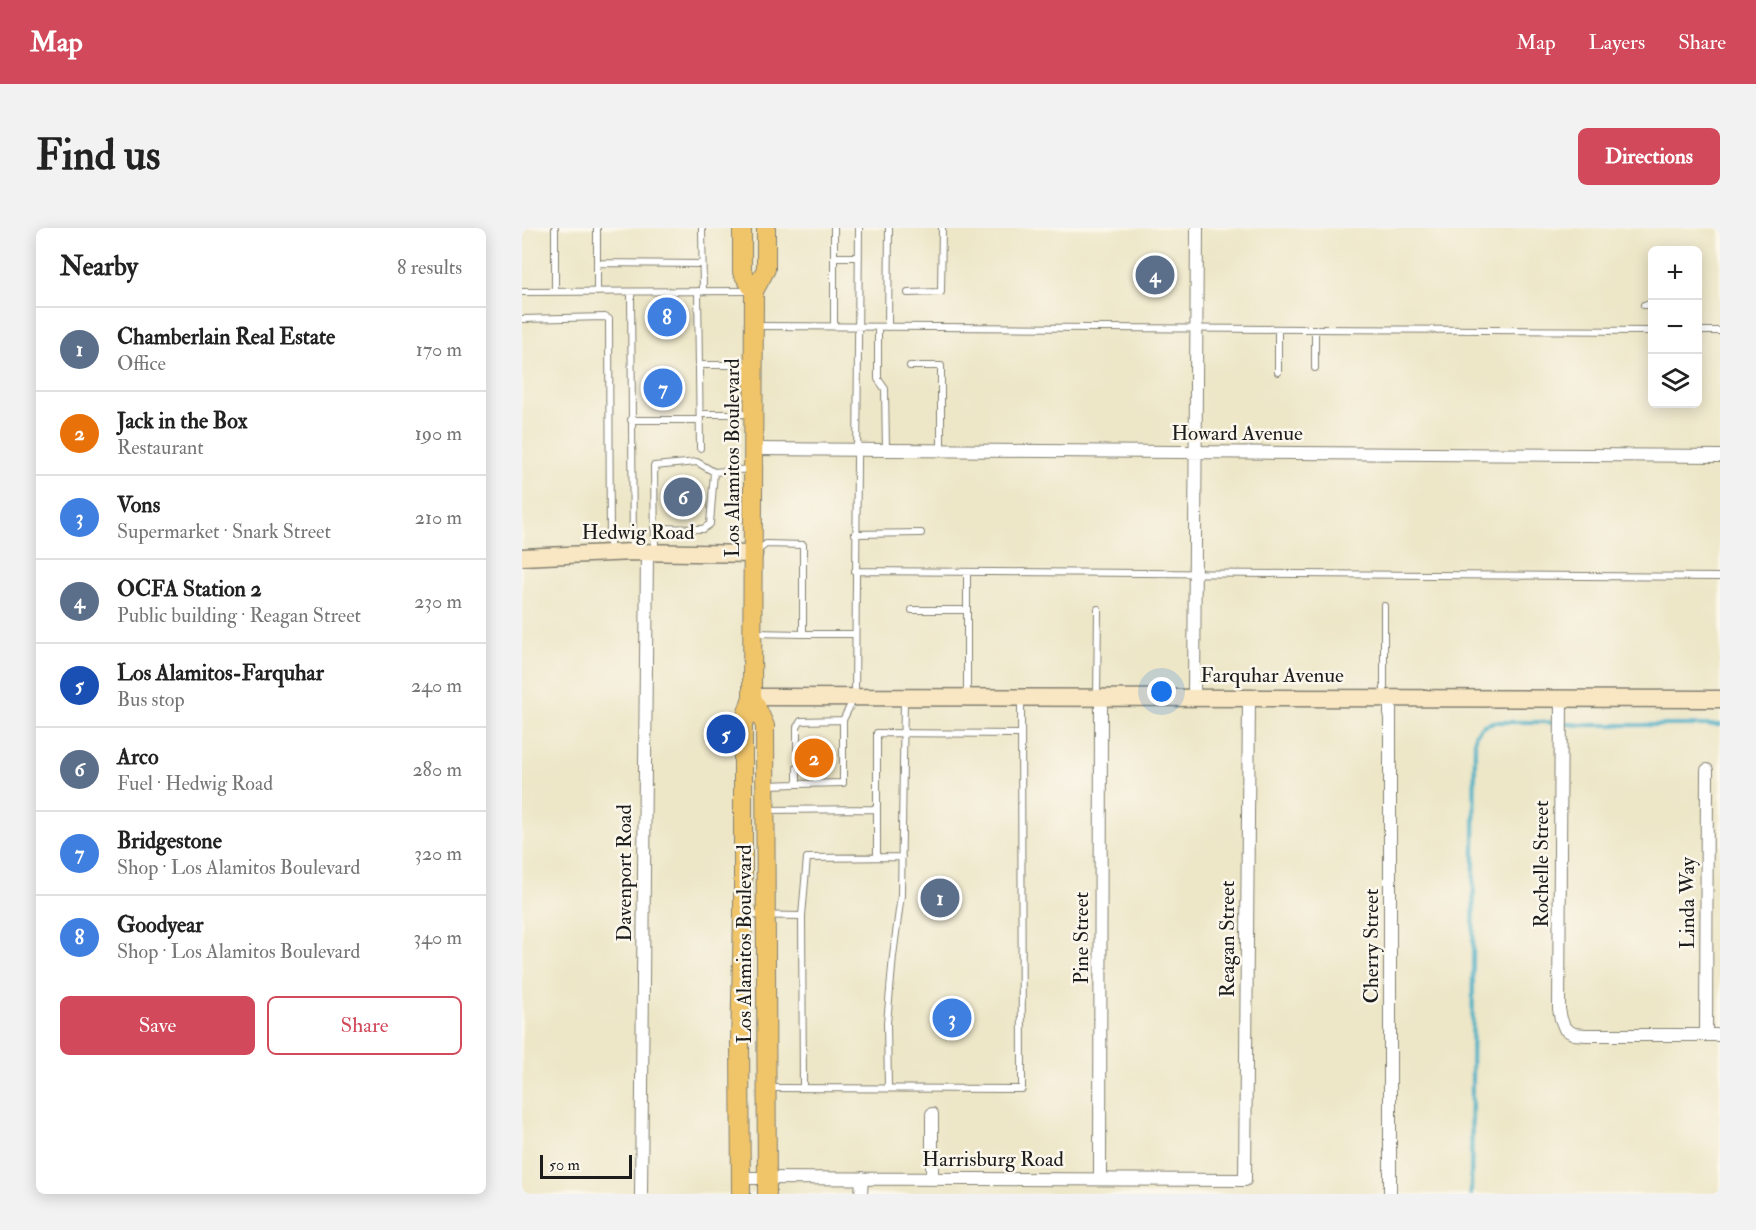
<!DOCTYPE html>
<meta charset="utf-8">
<style>
:root{--surface:#fff;--page:#f2f2f2;--text:#222;--muted:#767676;--line:#e0e0e0;--accent:#d1495b}
body{margin:0;font-family:"IM FELL Double Pica",serif;background:var(--page);color:var(--text)}
.controls{position:absolute;right:18px;top:18px;display:grid;overflow:hidden;border-radius:9px;box-shadow:0 3px 15px #0003}
.controls button{width:54px;height:54px;display:grid;place-items:center;padding:0;border:0;border-bottom:2px solid var(--line);background:var(--surface);color:var(--text);font:30px sans-serif}
.scale{position:absolute;left:18px;bottom:15px;width:92px;box-sizing:border-box;padding-left:6px;border:3px solid #1c1c1c;border-top:0;font-size:16px;line-height:21px;white-space:nowrap;color:#1c1c1c;-webkit-text-stroke:4px #fbf7ec;paint-order:stroke}
.you{position:absolute;left:640px;top:464px;width:21px;height:21px;margin:-15px;border:4px solid #fff;border-radius:50%;background:#1a73e8;box-shadow:0 0 0 9px #1a73e833}
.badge{display:grid;place-items:center;width:39px;height:39px;border-radius:50%;background:var(--accent);color:#fff;font-size:20px;font-weight:700}
.pin{position:absolute;translate:-50% -50%;border:3px solid #fff;box-shadow:0 2px 6px #0006}
.list{margin:0;padding:0;list-style:none}
h2{display:flex;justify-content:space-between;align-items:center;height:78px;margin:0;padding:0 24px;font-size:26px}
h2 small{font-size:20px;font-weight:400;color:var(--muted)}
.list li{display:grid;grid-template-columns:39px 1fr auto;gap:18px;align-items:center;box-sizing:border-box;height:84px;padding:0 24px;border-top:2px solid var(--line)}
.list b{display:block;font-size:22px;white-space:nowrap}
.list p{margin:0;font-size:20px;white-space:nowrap;color:var(--muted)}
.list em{font-size:20px;font-style:normal;color:var(--muted)}
.actions{display:flex;gap:12px;padding:18px 24px}
.actions a{flex:1;padding:14px 0;border:2px solid var(--accent);border-radius:9px;text-align:center;font-size:21px;color:var(--accent)}
.actions .main{background:var(--accent);color:#fff}
.icon{flex:none;width:33px;height:33px;fill:none;stroke:currentColor;stroke-width:2;stroke-linecap:round;stroke-linejoin:round}
.map{position:relative;flex:none;width:1198px;height:966px;overflow:hidden;border-radius:9px}
header{display:flex;align-items:center;gap:36px;box-sizing:border-box;height:84px;padding:0 30px;background:var(--accent);color:#fff}
header strong{font-size:28px}
nav{display:flex;gap:33px;margin-inline-start:auto;font-size:21px}
.intro{display:flex;align-items:center;justify-content:space-between;box-sizing:border-box;height:144px;padding:0 36px}
h1{margin:0;font-size:42px}
.button{padding:15px 27px;border-radius:9px;background:var(--accent);color:#fff;font-size:21px;font-weight:700}
main{display:flex;gap:36px;padding:0 36px}
aside{flex:1;background:var(--surface);border-radius:9px;box-shadow:0 3px 15px #0003}
.map>svg:first-child{display:block}
.lines{fill:none;stroke-linecap:round;stroke-linejoin:round}
.stream{stroke:#46afc5;stroke-width:4}
.lane-casing{stroke:#848172;stroke-width:8}
.street-casing{stroke:#848172;stroke-width:14}
.secondary-casing{stroke:#848172;stroke-width:19}
.primary-casing{stroke:#848172;stroke-width:20}
.lane{stroke:#fff;stroke-width:6}
.street{stroke:#fff;stroke-width:12}
.secondary{stroke:#f9e7c3;stroke-width:16}
.primary{stroke:#f0c469;stroke-width:18}
.labels{text-anchor:middle;dominant-baseline:central;stroke-width:5;stroke-linejoin:round;paint-order:stroke}
.street-label{font-size:21px;fill:#1c1c1c;stroke:#fbf7ec}
</style>
<header>
<strong>Map</strong>
<nav><a>Map</a><a>Layers</a><a>Share</a></nav>
</header>
<div class="intro"><h1>Find us</h1><a class="button">Directions</a></div>
<main>
<aside>
<h2>Nearby<small>8 results</small></h2>
<ul class="list">
<li><span class="badge" style="background:#5c6f8a">1</span><div><b>Chamberlain Real Estate</b><p>Office</p></div><em>170 m</em></li>
<li><span class="badge" style="background:#e8710a">2</span><div><b>Jack in the Box</b><p>Restaurant</p></div><em>190 m</em></li>
<li><span class="badge" style="background:#3f7fe0">3</span><div><b>Vons</b><p>Supermarket · Snark Street</p></div><em>210 m</em></li>
<li><span class="badge" style="background:#5c6f8a">4</span><div><b>OCFA Station 2</b><p>Public building · Reagan Street</p></div><em>230 m</em></li>
<li><span class="badge" style="background:#1a4fb4">5</span><div><b>Los Alamitos-Farquhar</b><p>Bus stop</p></div><em>240 m</em></li>
<li><span class="badge" style="background:#5c6f8a">6</span><div><b>Arco</b><p>Fuel · Hedwig Road</p></div><em>280 m</em></li>
<li><span class="badge" style="background:#3f7fe0">7</span><div><b>Bridgestone</b><p>Shop · Los Alamitos Boulevard</p></div><em>320 m</em></li>
<li><span class="badge" style="background:#3f7fe0">8</span><div><b>Goodyear</b><p>Shop · Los Alamitos Boulevard</p></div><em>340 m</em></li>
</ul>
<div class="actions"><a class="main">Save</a><a>Share</a></div>
</aside>
<div class="map">
<svg width="1198" height="966" viewBox="0 0 1198 966">
<rect width="100%" height="100%" fill="#fbf7ec"/>
<filter id="ink" filterUnits="userSpaceOnUse"><feTurbulence type="fractalNoise" baseFrequency=".0167" numOctaves="2"/><feDisplacementMap in="SourceGraphic" scale="12" xChannelSelector="R" yChannelSelector="G"/><feConvolveMatrix kernelMatrix="1 2 1 2 8 2 1 2 1" color-interpolation-filters="sRGB"/></filter>
<filter id="wash" filterUnits="userSpaceOnUse"><feTurbulence type="fractalNoise" baseFrequency=".008" numOctaves="4" result="noise"/><feDisplacementMap in="SourceGraphic" scale="24" xChannelSelector="R" yChannelSelector="G"/><feGaussianBlur stdDeviation="1.35" result="paint"/><feColorMatrix in="noise" values="0 0 0 0 0 0 0 0 0 0 0 0 0 0 0 0 0 1.4 0 .05"/><feComposite in="paint" operator="in"/></filter>
<g filter="url(#wash)">
<rect width="100%" height="100%" fill="#ede6c7"/>
<g class="lines">
<path class="stream" d="M 949,966 L 953,507 L 960,498 L 971,494 L 1022,494 L 1059,497 L 1198,497"/>
</g>
</g>
<g filter="url(#ink)">
<g class="lines">
<defs>
<path id="lane" d="M 180,0 L 181,63
M 312,0 L 312,99
M 312,29 L 337,29
M 75,35 L 180,36
M 176,63 L 178,220
M 0,64 L 227,63
M 33,64 L 33,0
M 75,64 L 75,0
M 109,64 L 111,324
M 386,65 L 419,64 L 420,0
M 1122,77 L 1130,77
M 0,91 L 83,89 L 87,91 L 88,324
M 234,98 L 1130,103
M 356,99 L 356,151 L 363,161 L 364,222
M 366,99 L 367,0
M 1176,103 L 1198,103
M 177,137 L 231,137
M 388,138 L 419,138 L 419,222
M 793,140 L 793,101
M 756,144 L 756,101
M 178,186 L 228,186
M 109,192 L 178,192
M 132,300 L 181,301 L 188,296 L 192,244
M 333,306 L 399,305
M 133,323 L 132,238 L 175,234 L 192,244 L 229,241
M 333,343 L 1198,349
M 445,344 L 445,469
M 390,382 L 445,382
M 232,405 L 281,406 L 281,317 L 244,316 L 234,324
M 281,406 L 333,406
M 575,469 L 576,381
M 862,469 L 862,378
M 275,521 L 275,499 L 279,493 L 321,492
M 275,540 L 275,556 L 321,555 L 321,492 L 333,468 L 337,0
M 245,557 L 275,556
M 244,582 L 354,581
M 355,629 L 355,505 L 499,506
M 222,687 L 280,688
M 248,860 L 500,861 L 499,469
M 281,860 L 280,688 L 285,630 L 380,629
M 366,860 L 365,795 L 371,728 L 379,667 L 382,471"/>
<path id="street" d="M 232,221 L 1198,228
M 672,469 L 675,0
M 1039,470 L 1037,781 L 1039,791 L 1043,801
M 1043,801 L 1052,806 L 1064,807 L 1198,807
M 1184,807 L 1185,542
M 410,886 L 410,951
M 219,950 L 723,952 L 727,469
M 578,950 L 579,470
M 119,966 L 125,325
M 339,966 L 340,950
M 868,966 L 868,470"/>
<path id="secondary" d="M 0,329 L 111,324 L 232,326
M 230,469 L 1198,471"/>
<path id="primary" d="M 220,0 L 220,44 L 232,63
M 230,469 L 243,498 L 245,966
M 219,966 L 218,815 L 221,687 L 221,497 L 230,469 L 232,63 L 244,41 L 244,0"/>
</defs>
<use href="#lane" class="lane-casing"/>
<use href="#street" class="street-casing"/>
<use href="#secondary" class="secondary-casing"/>
<use href="#primary" class="primary-casing"/>
<use href="#lane" class="lane"/>
<use href="#street" class="street"/>
<use href="#secondary" class="secondary"/>
<use href="#primary" class="primary"/>
</g>
</g>
<g class="labels">
<g class="street-label">
<text x="715" y="205">Howard Avenue</text>
<text transform="translate(210 230) rotate(-90)">Los Alamitos Boulevard</text>
<text x="116" y="304">Hedwig Road</text>
<text x="750" y="447">Farquhar Avenue</text>
<text transform="translate(1019 636) rotate(-90)">Rochelle Street</text>
<text transform="translate(102 645) rotate(-90)">Davenport Road</text>
<text transform="translate(1165 675) rotate(-90)">Linda Way</text>
<text transform="translate(559 710) rotate(-90)">Pine Street</text>
<text transform="translate(705 711) rotate(-90)">Reagan Street</text>
<text transform="translate(222 716) rotate(-90)">Los Alamitos Boulevard</text>
<text transform="translate(849 718) rotate(-90)">Cherry Street</text>
<text x="471" y="931">Harrisburg Road</text>
</g>
</g>
</svg>
<div class="controls">
<button>+</button>
<button>−</button>
<button><svg class="icon" aria-label="layers" viewBox="0 0 24 24"><path d="M12 4l9 5-9 5-9-5zM3 14l9 5 9-5"/></svg></button>
</div>
<div class="scale">50 m</div>
<div class="you"></div>
<div class="pin badge" style="left:418px;top:670px;background:#5c6f8a">1</div>
<div class="pin badge" style="left:292px;top:530px;background:#e8710a">2</div>
<div class="pin badge" style="left:430px;top:790px;background:#3f7fe0">3</div>
<div class="pin badge" style="left:633px;top:47px;background:#5c6f8a">4</div>
<div class="pin badge" style="left:204px;top:506px;background:#1a4fb4">5</div>
<div class="pin badge" style="left:161px;top:269px;background:#5c6f8a">6</div>
<div class="pin badge" style="left:141px;top:160px;background:#3f7fe0">7</div>
<div class="pin badge" style="left:145px;top:89px;background:#3f7fe0">8</div>
</div>
</main>
